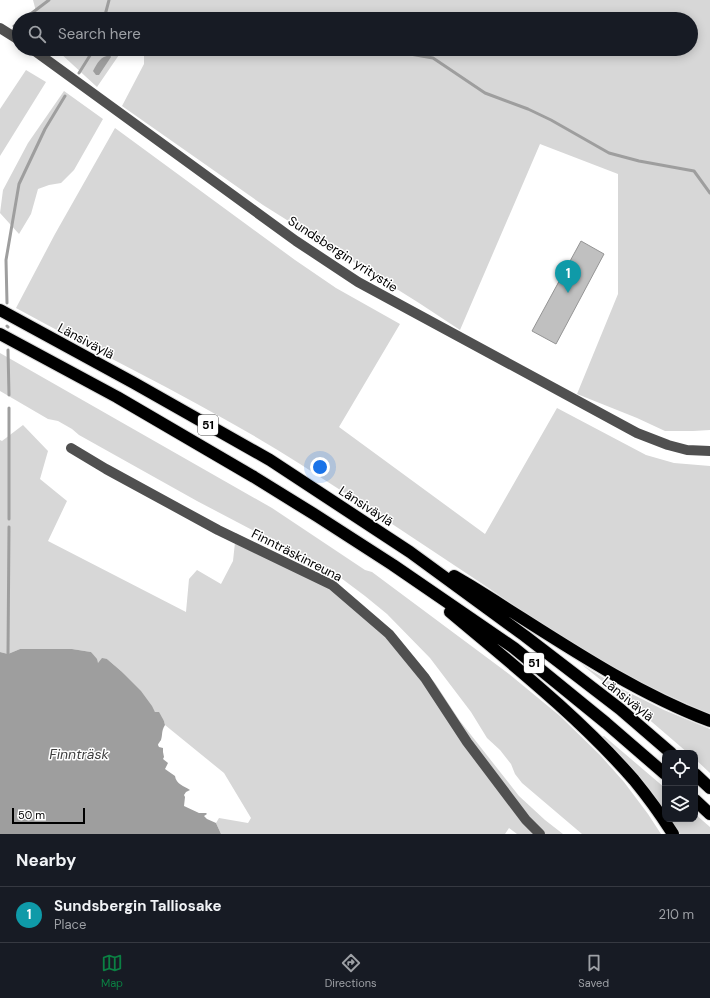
<!DOCTYPE html>
<meta charset="utf-8">
<style>
:root{--surface:#171b24;--page:#20242c;--text:#f1f3f6;--muted:#9ea1a6;--line:#363941;--accent:#0b8043}
body{margin:0;font-family:"DM Sans",sans-serif;background:var(--page);color:var(--text)}
.controls{position:absolute;right:12px;bottom:12px;display:grid;overflow:hidden;border-radius:8px;box-shadow:0 2px 10px #0003}
.controls button{width:36px;height:36px;display:grid;place-items:center;padding:0;border:0;border-bottom:1px solid var(--line);background:var(--surface);color:var(--text);font:20px sans-serif}
.scale{position:absolute;left:12px;bottom:10px;width:73px;box-sizing:border-box;padding-left:4px;border:2px solid #000;border-top:0;font-size:11px;line-height:14px;white-space:nowrap;color:#000;-webkit-text-stroke:3px #fff;paint-order:stroke}
.you{position:absolute;left:320px;top:467px;width:14px;height:14px;margin:-10px;border:3px solid #fff;border-radius:50%;background:#1a73e8;box-shadow:0 0 0 6px #1a73e833}
.badge{display:grid;place-items:center;width:26px;height:26px;border-radius:50%;background:var(--accent);color:#fff;font-size:13px;font-weight:700}
.pin{position:absolute;translate:-50% -33px;filter:drop-shadow(0 1px 2px #0008)}
.pin::after{content:'';position:absolute;top:21px;width:14px;height:12px;background:inherit;clip-path:polygon(0 0,100% 0,50% 100%)}
.list{margin:0;padding:0;list-style:none}
h2{display:flex;justify-content:space-between;align-items:center;height:52px;margin:0;padding:0 16px;font-size:17px}
h2 small{font-size:13px;font-weight:400;color:var(--muted)}
.list li{display:grid;grid-template-columns:26px 1fr auto;gap:12px;align-items:center;box-sizing:border-box;height:56px;padding:0 16px;border-top:1px solid var(--line)}
.list b{display:block;font-size:15px;white-space:nowrap}
.list p{margin:0;font-size:13px;white-space:nowrap;color:var(--muted)}
.list em{font-size:13px;font-style:normal;color:var(--muted)}
.icon{flex:none;width:22px;height:22px;fill:none;stroke:currentColor;stroke-width:2;stroke-linecap:round;stroke-linejoin:round}
.map{position:relative;flex:none;width:710px;height:834px;overflow:hidden}
.search{position:absolute;background:var(--surface);box-shadow:0 2px 10px #0003;left:12px;right:12px;top:12px;height:44px;display:flex;align-items:center;gap:10px;box-sizing:border-box;padding:0 14px;border-radius:22px;color:var(--muted);font-size:15px}
.sheet{height:108px;background:var(--surface)}
nav{display:flex;justify-content:space-around;align-items:center;box-sizing:border-box;height:56px;border-top:1px solid var(--line);background:var(--surface);font-size:11px;color:var(--muted)}
nav a{display:grid;justify-items:center;gap:2px}
nav .on{color:var(--accent)}
.map>svg:first-child{display:block}
.green{fill:#d7d7d7}
.water{fill:#9e9e9e}
.lines{fill:none;stroke-linecap:round;stroke-linejoin:round}
.stream{stroke:#9e9e9e;stroke-width:3}
.building{fill:#c0c0c0;stroke:#949494}
.highway-casing{stroke:#dbdbdb;stroke-width:14}
.minor{stroke:#505050;stroke-width:10}
.highway{stroke:#000;stroke-width:12}
.labels{text-anchor:middle;dominant-baseline:central;stroke-width:3;stroke-linejoin:round;paint-order:stroke}
.shield{fill:#fff;stroke:#4c4c4c;stroke-width:1}
.shield-label{font-size:12px;font-weight:bold;fill:#000}
.street-label{font-size:13px;fill:#000;stroke:#fff}
.water-label{font-size:14px;font-style:italic;fill:#3f3f3f;stroke:#fff}
</style>
<div class="map">
<svg width="710" height="834" viewBox="0 0 710 834">
<rect width="100%" height="100%" fill="#fff"/>
<path class="green" d="M 33,0 L 710,0 L 710,430 L 693,431 L 665,431 L 637,418 L 577,394 L 618,294 L 618,174 L 540,144 L 460,330 L 419,303 L 263,205 L 122,106 L 144,64 L 144,55 L 138,49 L 691,49 L 691,19 L 38,19 Z
M 54,49 L 127,49 L 121,52 L 97,87 L 59,52 Z
M 26,70 L 46,82 L 0,156 L 0,109 Z
M 64,91 L 103,119 L 74,170 L 61,183 L 49,185 L 38,189 L 31,214 L 19,234 L 0,213 L 3,190 L 28,143 Z
M 115,128 L 295,260 L 336,288 L 400,324 L 339,427 L 485,534 L 557,408 L 646,455 L 674,463 L 710,466 L 710,714 C 673,698 636,681 601,661 C 557,635 515,606 472,577 C 415,539 358,501 300,464 C 209,406 111,360 16,308 L 55,234 Z
M 0,353 L 272,508 L 365,570 L 372,572 L 509,674 L 560,716 L 600,755 L 624,782 L 648,814 L 661,834 L 582,834 L 522,783 L 515,774 L 511,764 L 500,750 L 487,738 L 471,712 L 430,658 L 387,614 L 365,596 L 341,578 L 315,563 L 197,501 L 79,435 L 72,429 L 58,421 L 48,419 L 0,391 Z
M 23,425 L 48,451 L 40,479 L 67,501 L 48,541 L 186,612 L 189,579 L 197,570 L 221,584 L 233,561 L 236,533 L 291,562 L 339,590 L 399,640 L 416,660 L 435,683 L 460,721 L 519,796 L 545,820 L 563,834 L 517,834 L 509,828 L 505,834 L 221,834 L 216,823 L 219,818 L 248,823 L 251,818 L 224,773 L 165,725 L 164,721 L 155,712 L 121,671 L 107,659 L 98,664 L 91,652 L 72,649 L 20,649 L 8,654 L 0,652 L 0,440 L 2,441 Z
M 581,664 L 620,688 L 664,710 L 710,729 L 710,773 L 695,759 L 695,753 L 688,753 L 638,710 Z
M 604,736 L 665,788 L 665,814 L 633,773 L 602,737 Z
M 695,814 L 710,827 L 710,834 L 680,834 L 669,819 L 695,819 Z"/>
<path class="water" d="M 110,55 L 111,57 L 99,75 L 96,75 L 93,71 C 98,62 100,57 110,55 Z
M 20,649 L 72,649 L 91,652 L 97,659 L 98,663 L 102,658 L 107,659 L 121,671 L 141,691 L 152,706 L 155,712 L 159,712 L 164,721 L 165,725 C 161,732 163,733 161,740 C 161,740 158,744 158,745 L 159,747 L 163,748 L 163,752 L 164,757 L 163,759 L 168,763 L 165,769 L 175,776 C 176,784 184,786 190,790 L 186,792 L 184,795 L 185,797 L 184,806 L 199,813 L 206,813 L 207,814 L 204,816 L 207,819 L 216,823 L 221,834 L 0,834 L 0,652 L 8,654 Z"/>
<g class="lines">
<path class="stream" d="M 24,19 L 49,0
M 104,19 L 109,0
M 14,26 L 19,23
M 381,49 L 433,58 L 485,93 L 528,109 L 551,120 L 609,153 L 639,161 L 694,171 L 710,193
M 79,73 L 94,49
M 7,303 L 6,260 L 19,184 L 45,129 L 65,96
M 7,326 L 8,327
M 8,350 L 9,395
M 9,519 L 9,408
M 8,654 L 9,527"/>
</g>
<path class="building" d="M 581,241 L 604,254 L 556,344 L 532,331 Z"/>
<g class="lines">
<defs>
<path id="highway" d="M 0,310 L 134,383 L 270,460 L 410,552 L 525,636 L 620,709 L 671,753
M 0,334 L 117,397 L 254,477 L 317,516 L 393,565 L 514,648 L 606,723 L 665,774
M 454,576 L 471,586 C 549,634 624,688 710,721
M 450,612 C 513,665 579,717 634,780 C 648,797 661,815 673,834
M 695,774 L 710,788
M 695,800 L 710,814"/>
</defs>
<use href="#highway" class="highway-casing"/>
<path class="minor" d="M 0,28 L 19,40
M 32,49 L 296,241 L 358,282 L 637,433 L 668,445 L 687,450 L 710,451
M 71,448 L 106,469 L 218,530 L 332,585 L 389,634 L 425,678 L 467,742 L 526,820 L 540,834"/>
<use href="#highway" class="highway"/>
</g>
<g class="labels">
<g class="shield">
<rect x="198" y="415" width="20" height="20" rx="3"/>
<rect x="524" y="653" width="20" height="20" rx="3"/>
</g>
<g class="shield-label">
<text x="208" y="425">51</text>
<text x="534" y="663">51</text>
</g>
<g class="street-label">
<text transform="translate(343 254) rotate(33)">Sundsbergin yritystie</text>
<text transform="translate(86 341) rotate(28)">Länsiväylä</text>
<text transform="translate(366 506) rotate(33)">Länsiväylä</text>
<text transform="translate(297 555) rotate(27)">Finnträskinreuna</text>
<text transform="translate(628 699) rotate(39)">Länsiväylä</text>
</g>
<g class="water-label">
<text x="79" y="754">Finnträsk</text>
</g>
</g>
</svg>
<div class="controls">
<button><svg class="icon" aria-label="locate" viewBox="0 0 24 24"><circle cx="12" cy="12" r="6"/><path d="M12 2v4M12 18v4M2 12h4M18 12h4"/></svg></button>
<button><svg class="icon" aria-label="layers" viewBox="0 0 24 24"><path d="M12 4l9 5-9 5-9-5zM3 14l9 5 9-5"/></svg></button>
</div>
<div class="scale">50 m</div>
<div class="you"></div>
<div class="pin badge" style="left:568px;top:293px;background:#0f9aa8">1</div>
<div class="search"><svg class="icon" aria-label="search" viewBox="0 0 24 24"><circle cx="10" cy="10" r="6"/><path d="M15 15l6 6"/></svg>Search here</div>
</div>
<section class="sheet">
<h2>Nearby<small></small></h2>
<ul class="list">
<li><span class="badge" style="background:#0f9aa8">1</span><div><b>Sundsbergin Talliosake</b><p>Place</p></div><em>210 m</em></li>
</ul>
</section>
<nav>
<a class="on"><svg class="icon" aria-label="map" viewBox="0 0 24 24"><path d="M3 6l6-2 6 2 6-2v14l-6 2-6-2-6 2zM9 4v14M15 6v14"/></svg>Map</a>
<a><svg class="icon" aria-label="directions" viewBox="0 0 24 24"><path d="M12 3l9 9-9 9-9-9zM9 14v-3h6M13 9l2 2-2 2"/></svg>Directions</a>
<a><svg class="icon" aria-label="saved" viewBox="0 0 24 24"><path d="M7 4h10v16l-5-4-5 4z"/></svg>Saved</a>
</nav>
